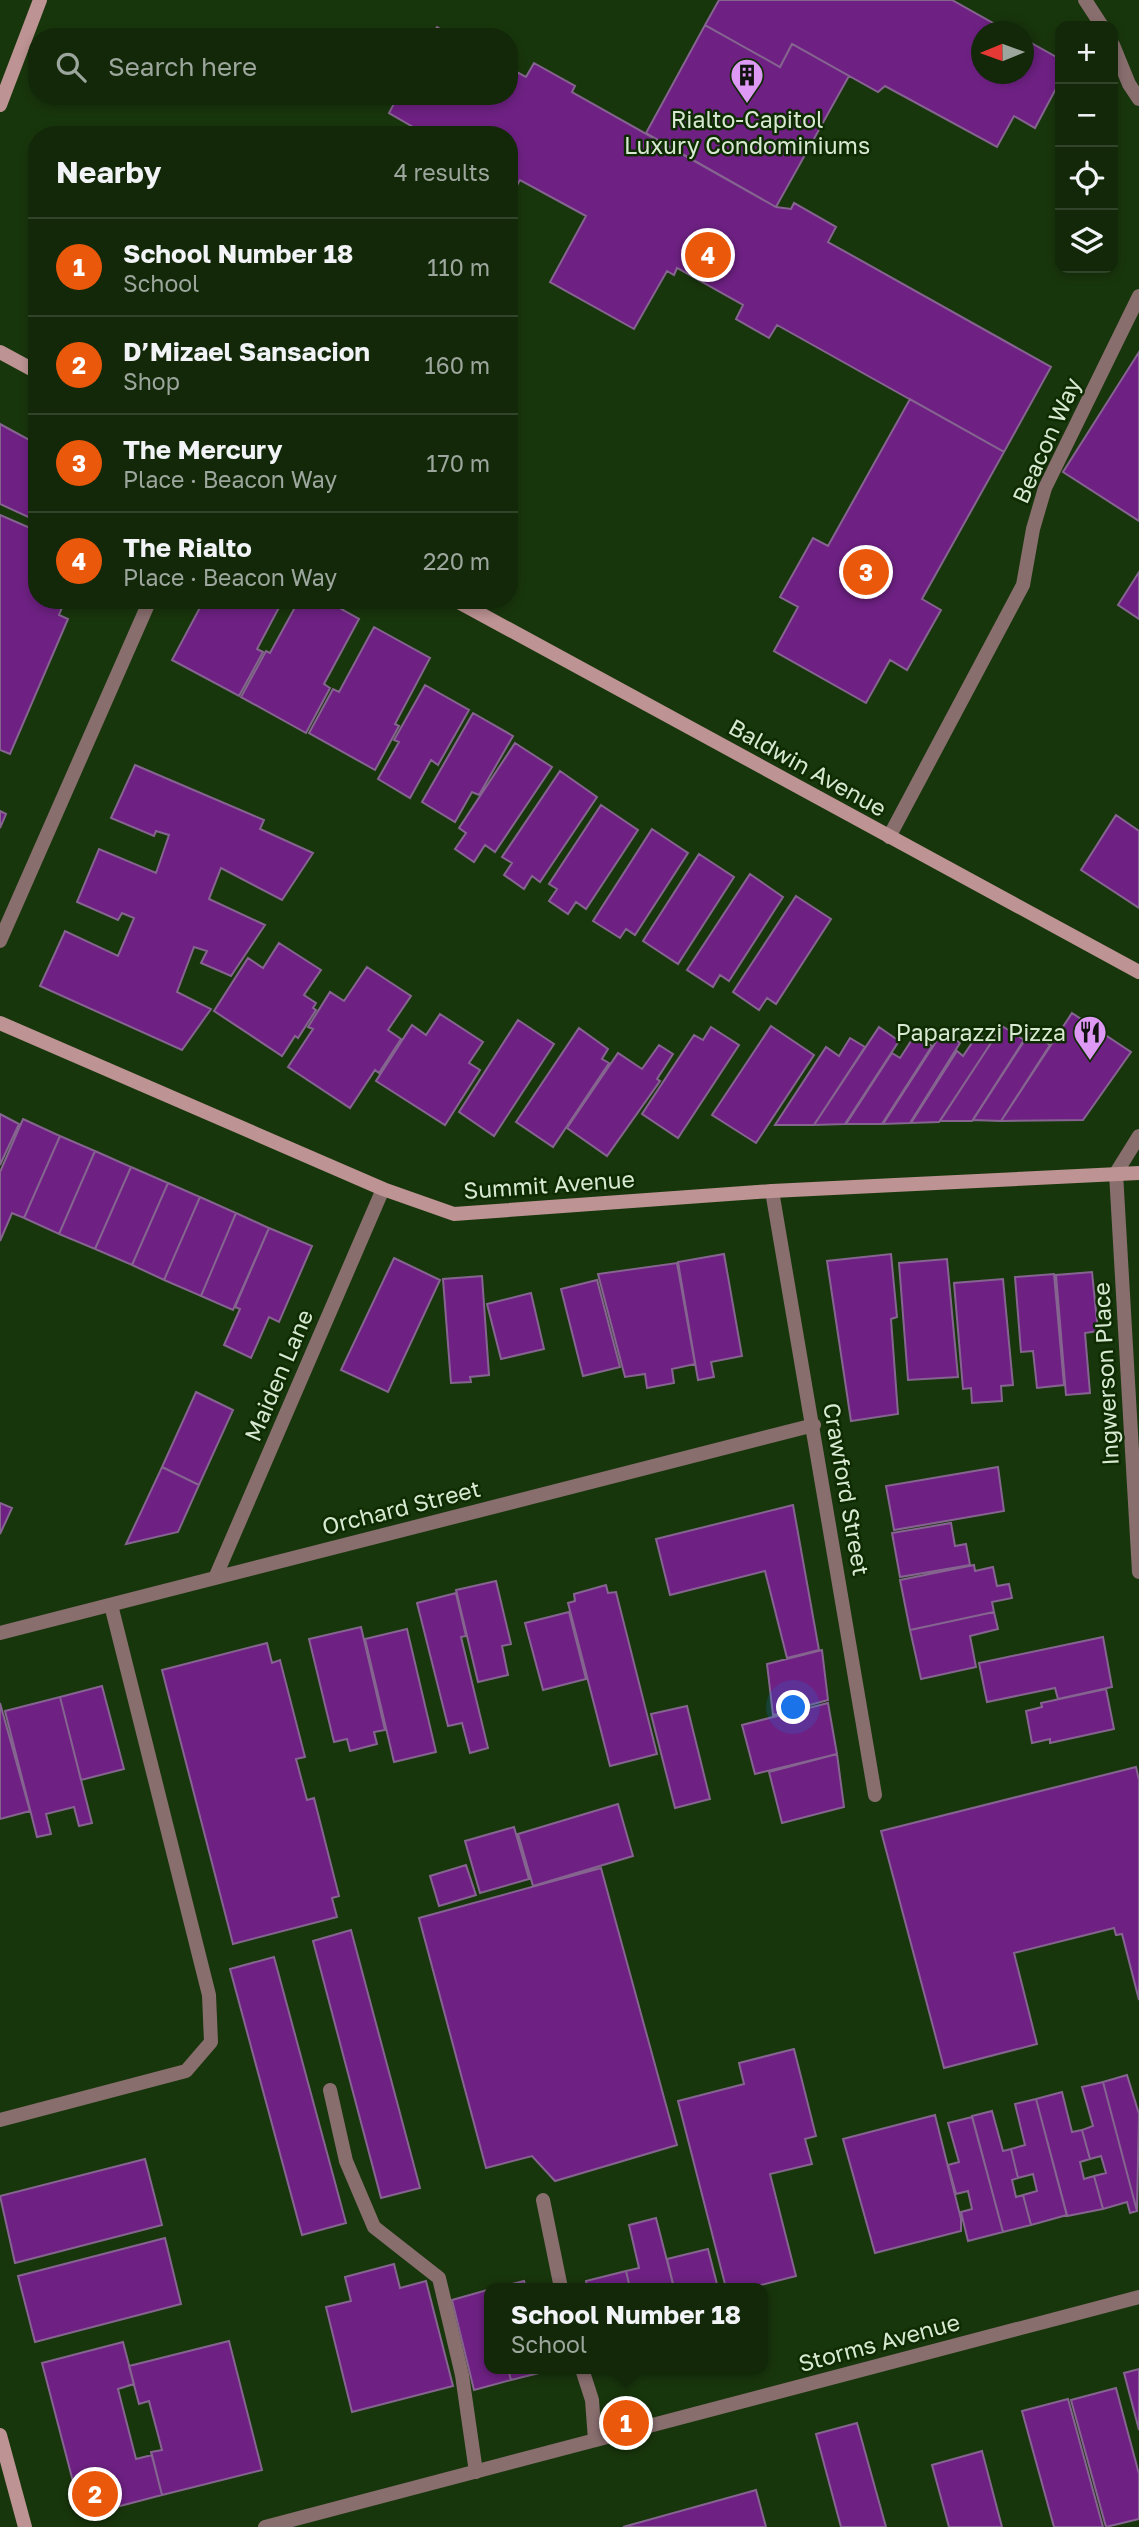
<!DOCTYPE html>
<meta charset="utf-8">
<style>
:root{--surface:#122809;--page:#1f3417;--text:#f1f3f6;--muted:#9ca69c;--line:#31442a;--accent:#ea580c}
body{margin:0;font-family:"Golos Text",sans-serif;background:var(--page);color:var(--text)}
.controls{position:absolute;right:21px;top:21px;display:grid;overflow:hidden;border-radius:14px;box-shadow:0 4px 10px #0003}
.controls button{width:63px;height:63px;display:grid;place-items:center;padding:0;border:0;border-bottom:2px solid var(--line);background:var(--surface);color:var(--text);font:35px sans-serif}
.compass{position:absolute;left:971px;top:21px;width:63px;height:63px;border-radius:50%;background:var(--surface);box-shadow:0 4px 10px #0003;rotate:269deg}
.you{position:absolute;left:794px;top:1708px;width:24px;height:24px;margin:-18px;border:5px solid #fff;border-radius:50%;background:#1a73e8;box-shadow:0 0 0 10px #1a73e833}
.badge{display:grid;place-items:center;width:46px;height:46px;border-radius:50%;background:var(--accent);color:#fff;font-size:23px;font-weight:700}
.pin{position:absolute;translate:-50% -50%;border:4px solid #fff;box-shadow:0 2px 7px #0006}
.popup{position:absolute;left:484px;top:2283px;width:284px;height:91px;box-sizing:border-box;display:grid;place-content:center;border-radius:14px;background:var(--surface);filter:drop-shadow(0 2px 5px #0005);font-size:23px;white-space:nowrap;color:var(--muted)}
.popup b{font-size:26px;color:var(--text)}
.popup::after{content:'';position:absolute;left:50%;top:100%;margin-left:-14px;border:14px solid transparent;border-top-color:var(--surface)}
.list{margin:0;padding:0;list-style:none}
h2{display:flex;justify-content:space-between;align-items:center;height:91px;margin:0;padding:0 28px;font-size:30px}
h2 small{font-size:23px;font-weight:400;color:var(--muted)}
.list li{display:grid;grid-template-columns:46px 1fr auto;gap:21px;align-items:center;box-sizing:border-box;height:98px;padding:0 28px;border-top:2px solid var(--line)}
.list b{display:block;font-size:26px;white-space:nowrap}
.list p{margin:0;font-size:23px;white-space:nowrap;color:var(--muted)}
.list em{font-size:23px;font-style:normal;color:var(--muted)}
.icon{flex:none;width:38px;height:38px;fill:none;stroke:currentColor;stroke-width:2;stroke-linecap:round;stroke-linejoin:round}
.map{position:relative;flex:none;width:1139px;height:2527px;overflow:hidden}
.search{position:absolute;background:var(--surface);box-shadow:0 4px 10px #0003;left:28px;top:28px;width:490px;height:77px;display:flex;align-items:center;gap:18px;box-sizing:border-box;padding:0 24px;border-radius:28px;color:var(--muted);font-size:26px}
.panel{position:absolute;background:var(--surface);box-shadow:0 4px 10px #0003;left:28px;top:126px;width:490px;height:483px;border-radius:28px}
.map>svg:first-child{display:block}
.building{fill:#6e2183;stroke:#856590;stroke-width:2}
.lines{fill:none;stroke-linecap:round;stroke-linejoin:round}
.lane{stroke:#896e6e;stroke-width:14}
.street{stroke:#896e6e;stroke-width:14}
.secondary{stroke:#bd9393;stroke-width:14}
.labels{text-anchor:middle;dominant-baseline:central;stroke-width:5;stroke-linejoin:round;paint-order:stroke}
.poi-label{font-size:23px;fill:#d7e9d1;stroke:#0e2b02}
.street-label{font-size:23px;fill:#d7e9d1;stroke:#0e2b02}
</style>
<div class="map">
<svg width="1139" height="2527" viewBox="0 0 1139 2527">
<rect width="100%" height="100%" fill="#18360c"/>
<path class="building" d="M 719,0 L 952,0 L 1009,32 L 982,32 L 982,74 L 1024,74 L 1024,39 L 1060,59 L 1060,81 L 1035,128 L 1014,116 L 997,147 L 885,86 L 878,92 L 792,44 L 780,67 L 705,25 Z
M 705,25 L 780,67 L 792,44 L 849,76 L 776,207 L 646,133 Z
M 437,27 L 454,37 L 431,37 Z
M 534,63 L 575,86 L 572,92 L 776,207 L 791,209 L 794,203 L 836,227 L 828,242 L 1051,367 L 1004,452 L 777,325 L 769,338 L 736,319 L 743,305 L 677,268 L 674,275 L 667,271 L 634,329 L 550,282 L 586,216 L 520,180 L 509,199 L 509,135 L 427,135 L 389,113 L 398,96 L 509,96 L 509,68 L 526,77 Z
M 1139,352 L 1139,521 L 1063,472 Z
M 910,399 L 1004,452 L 922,599 L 941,610 L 907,670 L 890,660 L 866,703 L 774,651 L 798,607 L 780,597 L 813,538 L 828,546 Z
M 0,424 L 37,444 L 37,521 L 0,504 Z
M 0,515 L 37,531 L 37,600 L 65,600 L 59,615 L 68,619 L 10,754 L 0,750 Z
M 1139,572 L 1139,619 L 1118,605 Z
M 204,600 L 283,600 L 257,649 L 263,652 L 239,696 L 172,660 Z
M 299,600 L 325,600 L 359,619 L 324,684 L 330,688 L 306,733 L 241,697 L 266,651 L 270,653 Z
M 374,627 L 430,658 L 395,724 L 399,726 L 375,770 L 309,733 L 333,689 L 339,692 Z
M 425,685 L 469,710 L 438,765 L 431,760 L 410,798 L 378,779 L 399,742 L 394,740 Z
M 473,713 L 513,736 L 479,795 L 472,792 L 455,822 L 422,802 Z
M 515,743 L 552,767 L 495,852 L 485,845 L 474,862 L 455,849 L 466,833 L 459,828 Z
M 135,765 L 264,820 L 260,829 L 313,853 L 282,900 L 221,868 L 209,899 L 265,925 L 231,976 L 201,963 L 207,951 L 194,947 L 177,992 L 211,1009 L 182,1050 L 40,986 L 65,931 L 118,956 L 134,918 L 122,913 L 118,920 L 77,902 L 99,849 L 156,873 L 169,835 L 156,831 L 154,836 L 111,818 Z
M 560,771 L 597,797 L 540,882 L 532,876 L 524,889 L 504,875 L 512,863 L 502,857 Z
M 601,805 L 638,830 L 586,909 L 576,902 L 568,914 L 549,901 L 557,889 L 549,884 Z
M 0,811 L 6,814 L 0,828 Z
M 1116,815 L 1139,831 L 1139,908 L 1081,870 Z
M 652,829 L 688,853 L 635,935 L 626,929 L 620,938 L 593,921 Z
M 699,854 L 734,877 L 678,964 L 643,941 Z
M 750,874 L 783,897 L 729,981 L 720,975 L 713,987 L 687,970 Z
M 796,896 L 831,919 L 776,1004 L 767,998 L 759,1010 L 733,992 Z
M 279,943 L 321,970 L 304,995 L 316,1003 L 313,1008 L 316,1010 L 298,1038 L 295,1036 L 282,1056 L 214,1011 L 248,958 L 263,968 Z
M 367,967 L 411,996 L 388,1030 L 401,1039 L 379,1073 L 375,1070 L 350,1108 L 288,1067 L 313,1029 L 308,1027 L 330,992 L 344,1001 Z
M 1072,1013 L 1131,1052 L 1083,1120 L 1001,1121 Z
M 440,1014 L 483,1042 L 469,1063 L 480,1070 L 445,1125 L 376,1081 L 412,1025 L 426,1035 Z
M 518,1020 L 554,1044 L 494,1136 L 459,1112 Z
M 771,1026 L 814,1055 L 756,1143 L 712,1115 Z
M 1002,1026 L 1024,1040 L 972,1121 L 940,1121 Z
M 711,1027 L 739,1045 L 678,1138 L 642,1114 L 694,1035 L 703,1040 Z
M 879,1027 L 899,1041 L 845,1124 L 814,1125 Z
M 579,1028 L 608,1049 L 602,1059 L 609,1063 L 553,1147 L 516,1122 Z
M 943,1031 L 960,1043 L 910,1123 L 883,1124 Z
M 1030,1032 L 1050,1045 L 1001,1121 L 973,1120 Z
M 978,1034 L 991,1043 L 939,1122 L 911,1123 L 957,1051 L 963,1056 Z
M 915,1035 L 932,1046 L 882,1124 L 846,1124 L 892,1053 L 900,1058 Z
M 850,1038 L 865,1047 L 814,1125 L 775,1125 L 826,1047 L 839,1056 Z
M 659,1045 L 673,1054 L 657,1079 L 660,1081 L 607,1156 L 567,1128 L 618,1053 L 642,1069 Z
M 0,1114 L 19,1124 L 0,1165 Z
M 23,1119 L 60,1136 L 24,1218 L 12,1213 L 0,1241 L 0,1172 Z
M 60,1136 L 95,1151 L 59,1234 L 24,1218 Z
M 95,1151 L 131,1167 L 95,1249 L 59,1234 Z
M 131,1167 L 168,1183 L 132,1265 L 95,1249 Z
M 168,1183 L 200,1197 L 164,1280 L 132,1265 Z
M 200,1197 L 236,1213 L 201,1296 L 164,1280 Z
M 236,1213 L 269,1228 L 233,1310 L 201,1296 Z
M 269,1228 L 312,1246 L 279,1322 L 269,1317 L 251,1358 L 224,1345 L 240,1309 L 235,1307 Z
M 724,1254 L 742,1356 L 711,1362 L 714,1377 L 698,1380 L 678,1262 Z
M 891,1254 L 897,1317 L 891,1319 L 898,1414 L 851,1421 L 827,1261 Z
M 394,1258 L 440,1280 L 388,1392 L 341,1370 Z
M 947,1259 L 958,1377 L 908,1380 L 899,1263 Z
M 677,1263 L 695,1364 L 672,1369 L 674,1383 L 647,1388 L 645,1374 L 625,1377 L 598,1274 Z
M 1092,1272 L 1098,1331 L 1085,1333 L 1090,1393 L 1066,1395 L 1056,1275 Z
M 1054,1274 L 1064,1385 L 1037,1388 L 1033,1351 L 1021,1352 L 1015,1277 Z
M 482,1276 L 489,1375 L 470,1377 L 471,1382 L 451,1383 L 443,1279 Z
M 1003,1279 L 1013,1385 L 1001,1386 L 1002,1401 L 972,1403 L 971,1388 L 963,1389 L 954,1283 Z
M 597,1280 L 620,1367 L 583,1376 L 561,1289 Z
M 531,1293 L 544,1349 L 501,1359 L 487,1304 Z
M 196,1392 L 233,1410 L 199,1485 L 162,1467 Z
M 162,1467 L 199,1485 L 178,1532 L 126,1544 Z
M 998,1467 L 1004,1511 L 894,1530 L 886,1486 Z
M 0,1503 L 12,1508 L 0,1534 Z
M 793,1505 L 819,1650 L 787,1658 L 765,1571 L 670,1595 L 656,1539 Z
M 951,1523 L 955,1546 L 966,1544 L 970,1565 L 900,1577 L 892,1533 Z
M 974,1565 L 975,1571 L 993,1567 L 997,1586 L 1009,1584 L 1012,1598 L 992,1602 L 994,1612 L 910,1630 L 900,1580 Z
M 496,1581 L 511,1644 L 502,1646 L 508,1675 L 478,1682 L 456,1590 Z
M 606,1585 L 608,1593 L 616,1592 L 657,1754 L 610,1766 L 568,1603 L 575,1601 L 574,1594 Z
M 456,1593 L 466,1636 L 461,1637 L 488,1748 L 470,1753 L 462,1723 L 448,1726 L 417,1603 Z
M 569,1612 L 586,1679 L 543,1690 L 525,1623 Z
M 994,1612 L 998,1629 L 970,1636 L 976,1667 L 921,1679 L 910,1630 Z
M 361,1627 L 385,1730 L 374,1732 L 377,1744 L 350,1751 L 347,1739 L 334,1742 L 309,1639 Z
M 407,1629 L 436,1752 L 394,1762 L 365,1639 Z
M 1103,1637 L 1112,1687 L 1058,1699 L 1055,1688 L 987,1702 L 979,1663 Z
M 267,1643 L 272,1663 L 280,1660 L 305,1757 L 296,1759 L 307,1800 L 314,1798 L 339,1896 L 332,1898 L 337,1917 L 233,1944 L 162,1670 Z
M 822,1650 L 828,1700 L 773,1715 L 767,1664 Z
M 102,1686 L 124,1769 L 81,1780 L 60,1697 Z
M 1106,1689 L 1114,1729 L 1050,1743 L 1050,1739 L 1032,1743 L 1026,1711 L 1042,1707 L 1041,1703 Z
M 60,1697 L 92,1823 L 79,1826 L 74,1807 L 46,1814 L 51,1834 L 37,1837 L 5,1711 Z
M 0,1703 L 30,1811 L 0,1819 Z
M 828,1703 L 837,1754 L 755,1774 L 742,1725 Z
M 687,1706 L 710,1799 L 675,1808 L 651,1714 Z
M 837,1754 L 844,1807 L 782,1823 L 769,1772 Z
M 1136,1767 L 1139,1780 L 1139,2000 L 1122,1934 L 1116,1935 L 1114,1928 L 1014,1953 L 1037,2044 L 944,2068 L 881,1831 Z
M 618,1804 L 633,1856 L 533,1886 L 518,1834 Z
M 514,1827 L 529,1879 L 480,1893 L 465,1841 Z
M 466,1865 L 476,1895 L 439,1906 L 430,1876 Z
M 601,1868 L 677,2145 L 555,2181 L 532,2156 L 486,2168 L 419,1918 Z
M 351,1930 L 420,2188 L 381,2198 L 313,1941 Z
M 274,1957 L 346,2223 L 302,2235 L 230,1969 Z
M 794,2049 L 816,2136 L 805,2139 L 812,2164 L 770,2174 L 796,2276 L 749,2288 L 726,2288 L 678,2101 L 744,2084 L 739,2063 Z
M 1127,2075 L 1139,2114 L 1137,2211 L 1103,2082 Z
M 1103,2082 L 1137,2211 L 1130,2213 L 1127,2202 L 1103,2209 L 1094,2176 L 1106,2173 L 1101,2156 L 1090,2159 L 1082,2130 L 1093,2126 L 1082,2087 Z
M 1062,2092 L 1072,2132 L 1082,2130 L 1090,2159 L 1080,2162 L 1084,2179 L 1094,2176 L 1103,2209 L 1067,2216 L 1036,2099 Z
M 1036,2099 L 1067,2215 L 1031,2225 L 1023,2195 L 1037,2191 L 1033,2174 L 1018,2178 L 1011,2149 L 1025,2145 L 1015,2104 Z
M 992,2111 L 1003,2151 L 1011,2149 L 1018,2178 L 1012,2180 L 1016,2197 L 1023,2195 L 1031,2225 L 1003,2232 L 972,2116 Z
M 935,2115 L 961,2219 L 961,2231 L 875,2253 L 843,2139 Z
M 972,2117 L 1003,2232 L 968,2241 L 961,2212 L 972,2209 L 968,2191 L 956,2194 L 948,2165 L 959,2162 L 948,2123 Z
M 145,2159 L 162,2225 L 15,2263 L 0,2196 Z
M 656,2218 L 674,2288 L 630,2288 L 626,2271 L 639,2268 L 629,2225 Z
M 165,2238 L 181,2304 L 35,2342 L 18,2276 Z
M 708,2249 L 718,2288 L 674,2288 L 667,2259 Z
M 394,2264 L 400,2288 L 426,2281 L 453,2386 L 352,2412 L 326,2307 L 351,2301 L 345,2277 Z
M 626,2271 L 630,2288 L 587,2288 L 586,2281 Z
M 524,2281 L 526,2288 L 496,2288 Z
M 487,2290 L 490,2369 L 508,2369 L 511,2380 L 474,2390 L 452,2300 Z
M 229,2341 L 262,2470 L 162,2495 L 151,2452 L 162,2450 L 149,2401 L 139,2404 L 129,2366 Z
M 123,2342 L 134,2384 L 118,2389 L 136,2459 L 152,2455 L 162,2495 L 82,2516 L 42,2363 Z
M 508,2369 L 546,2369 L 547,2371 L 511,2380 Z
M 1139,2369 L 1139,2430 L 1124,2373 Z
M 1116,2388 L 1139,2474 L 1139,2519 L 1106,2527 L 1071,2400 Z
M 1068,2399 L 1103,2527 L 1054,2527 L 1022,2411 Z
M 857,2423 L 886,2527 L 841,2527 L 816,2434 Z
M 982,2451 L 1002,2527 L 949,2527 L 932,2465 Z
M 756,2490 L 766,2527 L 623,2527 Z"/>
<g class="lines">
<path class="lane" d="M 0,941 L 150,600
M 1116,1173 L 1139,1572
M 330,2090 L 346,2161 L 374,2227 L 439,2278 L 462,2375 L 476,2472
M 0,2120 L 186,2071 L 211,2042 L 209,1995 L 111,1605
M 543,2200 L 561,2288
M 582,2369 L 592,2400 L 595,2440"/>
<path class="street" d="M 1085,0 L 1102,26
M 1113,45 L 1129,84 L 1139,99
M 889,837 L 1023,585 L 1033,529 L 1045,488 L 1139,296
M 1116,1173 L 1139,1136
M 772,1191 L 875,1795
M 215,1578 L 383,1189
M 0,1633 L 814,1425
M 265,2527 L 1139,2297"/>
<path class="secondary" d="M 0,105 L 40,0
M 0,352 L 37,372
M 455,600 L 1139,972
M 0,1023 L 383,1189 L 454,1214 L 772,1191 L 1139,1173
M 0,2435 L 25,2527"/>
</g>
<defs>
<symbol id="building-pin" viewBox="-11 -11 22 30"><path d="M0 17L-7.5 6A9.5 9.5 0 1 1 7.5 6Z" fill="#dd99f3" stroke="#0e2b02"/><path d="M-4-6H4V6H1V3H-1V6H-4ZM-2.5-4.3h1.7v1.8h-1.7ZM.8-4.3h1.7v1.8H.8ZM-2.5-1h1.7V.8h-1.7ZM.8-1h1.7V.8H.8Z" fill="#111"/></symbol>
<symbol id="restaurant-pin" viewBox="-11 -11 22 30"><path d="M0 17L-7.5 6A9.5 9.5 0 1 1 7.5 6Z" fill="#dd99f3" stroke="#0e2b02"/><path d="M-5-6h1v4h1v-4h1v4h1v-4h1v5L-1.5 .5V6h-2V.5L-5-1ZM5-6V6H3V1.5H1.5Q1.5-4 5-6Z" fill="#111"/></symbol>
</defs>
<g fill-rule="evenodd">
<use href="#building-pin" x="728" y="56" width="38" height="52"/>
<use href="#restaurant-pin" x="1071" y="1013" width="38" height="52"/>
</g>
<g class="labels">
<g class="poi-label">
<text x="747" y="119">Rialto-Capitol<tspan x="747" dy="26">Luxury Condominiums</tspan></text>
<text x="1066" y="1032" text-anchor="end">Paparazzi Pizza</text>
</g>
<g class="street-label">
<text transform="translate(1046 440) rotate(-66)">Beacon Way</text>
<text transform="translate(808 767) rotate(29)">Baldwin Avenue</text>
<text transform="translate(549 1184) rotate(-4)">Summit Avenue</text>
<text transform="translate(1105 1374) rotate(-93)">Ingwerson Place</text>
<text transform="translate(278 1375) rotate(-67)">Maiden Lane</text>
<text transform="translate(847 1489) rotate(80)">Crawford Street</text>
<text transform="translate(401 1507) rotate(-14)">Orchard Street</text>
<text transform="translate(879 2342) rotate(-15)">Storms Avenue</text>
</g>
</g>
</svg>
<div class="controls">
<button>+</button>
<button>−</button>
<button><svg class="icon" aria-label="locate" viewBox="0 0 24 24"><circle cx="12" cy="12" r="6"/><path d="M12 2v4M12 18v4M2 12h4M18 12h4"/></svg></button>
<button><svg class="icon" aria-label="layers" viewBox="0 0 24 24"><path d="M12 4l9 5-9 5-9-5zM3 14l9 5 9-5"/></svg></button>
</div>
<svg class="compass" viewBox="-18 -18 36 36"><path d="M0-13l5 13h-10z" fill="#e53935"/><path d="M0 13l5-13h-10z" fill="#9ca69c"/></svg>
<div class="you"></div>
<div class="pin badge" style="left:626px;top:2423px">1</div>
<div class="popup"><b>School Number 18</b>School</div>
<div class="pin badge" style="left:95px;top:2494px">2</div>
<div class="pin badge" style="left:866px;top:572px">3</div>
<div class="pin badge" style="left:708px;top:255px">4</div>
<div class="search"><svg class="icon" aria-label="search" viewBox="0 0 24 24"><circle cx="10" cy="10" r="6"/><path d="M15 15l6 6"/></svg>Search here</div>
<section class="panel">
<h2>Nearby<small>4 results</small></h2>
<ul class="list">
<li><span class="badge">1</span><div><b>School Number 18</b><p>School</p></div><em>110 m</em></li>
<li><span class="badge">2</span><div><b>D’Mizael Sansacion</b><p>Shop</p></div><em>160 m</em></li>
<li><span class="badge">3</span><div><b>The Mercury</b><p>Place · Beacon Way</p></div><em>170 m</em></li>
<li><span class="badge">4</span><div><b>The Rialto</b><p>Place · Beacon Way</p></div><em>220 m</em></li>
</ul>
</section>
</div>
